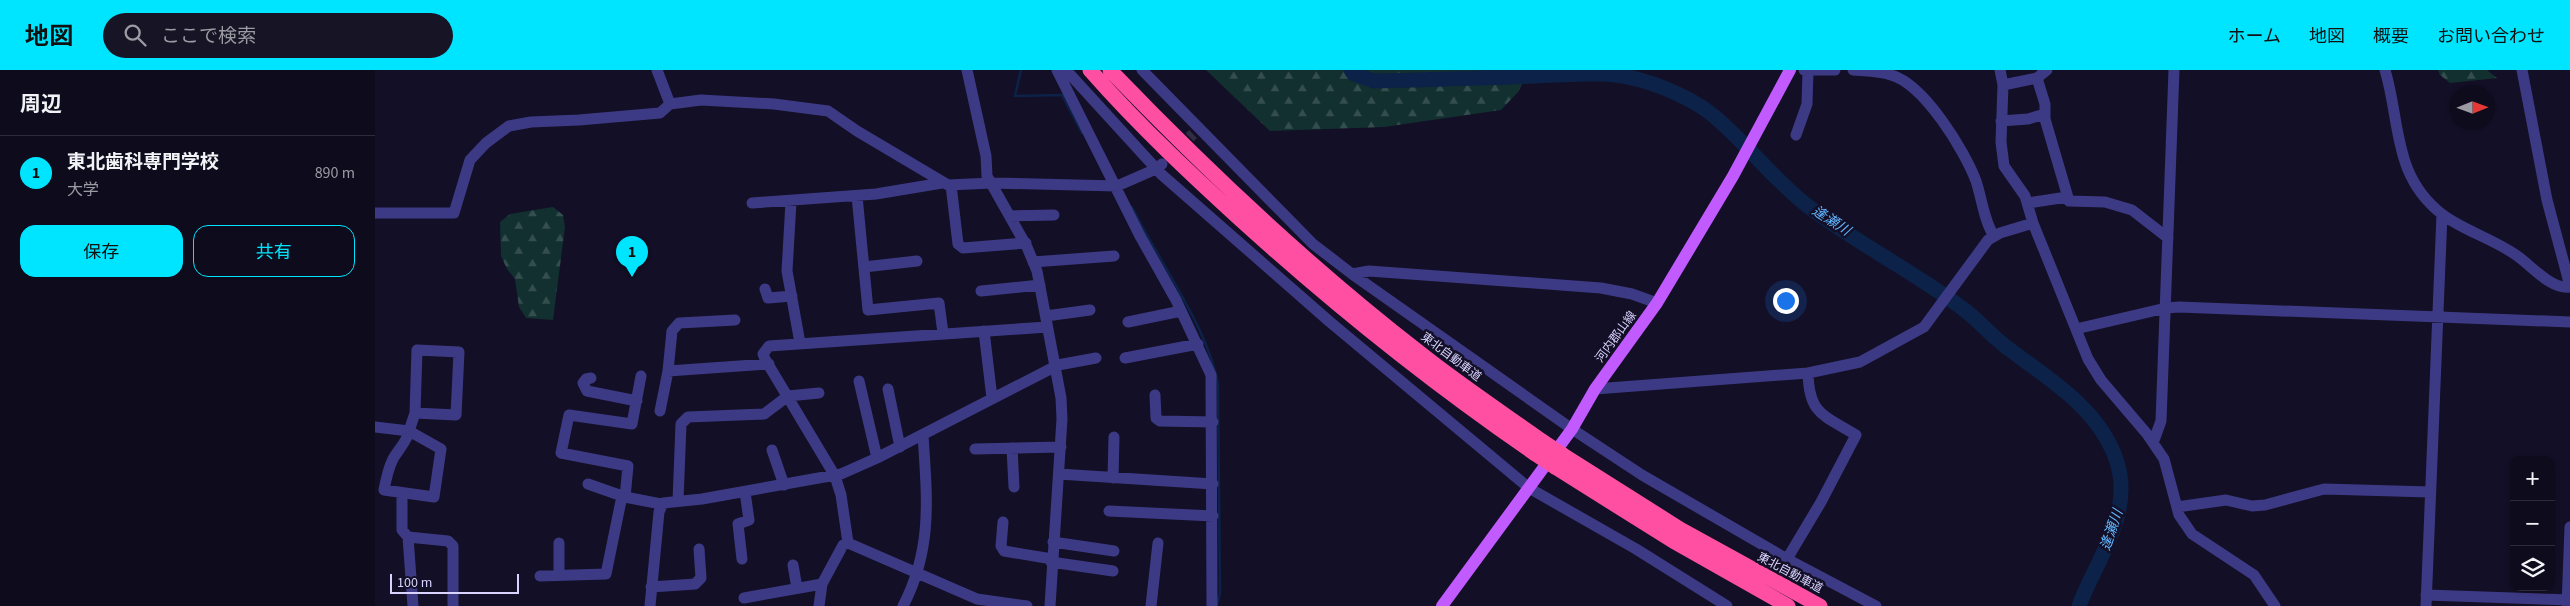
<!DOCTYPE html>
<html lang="ja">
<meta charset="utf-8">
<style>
:root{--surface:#0e0b1c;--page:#171425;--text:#f1f3f6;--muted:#9b9ba3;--line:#2e2b3b;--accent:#00e5ff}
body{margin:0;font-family:"Source Sans 3","Noto Sans JP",sans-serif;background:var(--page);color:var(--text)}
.controls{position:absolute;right:15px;bottom:15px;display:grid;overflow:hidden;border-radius:10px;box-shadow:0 1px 4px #0004}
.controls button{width:45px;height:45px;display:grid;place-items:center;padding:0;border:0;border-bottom:1px solid var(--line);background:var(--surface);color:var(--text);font:25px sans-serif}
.compass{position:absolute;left:2075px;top:15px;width:45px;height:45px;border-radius:50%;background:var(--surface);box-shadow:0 1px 4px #0004;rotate:89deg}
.scale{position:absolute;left:15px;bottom:12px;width:129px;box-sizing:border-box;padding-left:5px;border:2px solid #d9d4ff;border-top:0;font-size:14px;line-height:18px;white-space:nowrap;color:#d9d4ff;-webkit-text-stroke:4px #130f26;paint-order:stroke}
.you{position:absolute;left:1410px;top:230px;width:18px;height:18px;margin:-12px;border:4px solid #fff;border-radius:50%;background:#1a73e8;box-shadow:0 0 0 8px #1a73e833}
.badge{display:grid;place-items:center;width:32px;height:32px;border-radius:50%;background:var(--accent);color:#111;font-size:16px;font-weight:700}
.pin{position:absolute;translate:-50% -41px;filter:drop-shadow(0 1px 2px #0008)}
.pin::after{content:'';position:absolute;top:26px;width:18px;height:15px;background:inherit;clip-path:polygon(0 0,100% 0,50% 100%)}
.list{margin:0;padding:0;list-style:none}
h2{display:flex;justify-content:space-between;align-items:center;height:65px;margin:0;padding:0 20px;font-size:21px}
h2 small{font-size:16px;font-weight:400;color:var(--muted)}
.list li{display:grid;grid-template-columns:32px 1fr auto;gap:15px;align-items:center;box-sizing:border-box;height:75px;padding:0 20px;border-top:1px solid var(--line)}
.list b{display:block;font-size:19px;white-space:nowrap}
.list p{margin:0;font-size:16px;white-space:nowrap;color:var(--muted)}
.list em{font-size:16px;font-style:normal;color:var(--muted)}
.actions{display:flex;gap:10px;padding:15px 20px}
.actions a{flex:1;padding:11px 0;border:1px solid var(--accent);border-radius:15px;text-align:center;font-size:18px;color:var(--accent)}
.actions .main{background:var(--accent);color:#111}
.icon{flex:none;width:28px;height:28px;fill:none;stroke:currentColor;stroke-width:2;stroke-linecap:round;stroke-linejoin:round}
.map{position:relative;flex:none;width:2195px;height:536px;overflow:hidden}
header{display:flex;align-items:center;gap:30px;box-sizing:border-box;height:70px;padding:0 25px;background:var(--accent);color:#111}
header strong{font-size:24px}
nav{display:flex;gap:28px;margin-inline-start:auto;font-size:18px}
.search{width:350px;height:45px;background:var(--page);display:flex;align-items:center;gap:12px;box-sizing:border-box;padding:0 18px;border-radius:28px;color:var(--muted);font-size:19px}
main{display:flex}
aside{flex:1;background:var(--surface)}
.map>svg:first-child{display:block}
.forest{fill:url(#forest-firs)}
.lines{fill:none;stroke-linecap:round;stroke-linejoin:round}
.stream{stroke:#0c2248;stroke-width:2.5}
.river{stroke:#0c2248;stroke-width:15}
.minor-tunnel{stroke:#312d47;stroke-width:11;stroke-dasharray:11 5.5;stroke-linecap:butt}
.minor{stroke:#3d3a85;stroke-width:11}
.major{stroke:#c25bff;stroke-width:12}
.highway{stroke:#ff4fa3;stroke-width:15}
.highway-bridge{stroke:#ff4fa3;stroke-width:15}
.labels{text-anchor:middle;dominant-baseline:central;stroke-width:5;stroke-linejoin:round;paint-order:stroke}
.street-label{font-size:12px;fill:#d9d4ff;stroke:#130f26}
.water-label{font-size:14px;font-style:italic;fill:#62b6ff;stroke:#130f26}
</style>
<header>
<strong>地図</strong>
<div class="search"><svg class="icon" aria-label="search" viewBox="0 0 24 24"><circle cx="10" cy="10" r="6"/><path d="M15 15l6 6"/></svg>ここで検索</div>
<nav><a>ホーム</a><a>地図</a><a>概要</a><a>お問い合わせ</a></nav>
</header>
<main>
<aside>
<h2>周辺<small></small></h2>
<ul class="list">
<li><span class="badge">1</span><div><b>東北歯科専門学校</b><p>大学</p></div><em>890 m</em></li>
</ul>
<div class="actions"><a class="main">保存</a><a>共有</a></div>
</aside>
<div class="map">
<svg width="2195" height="536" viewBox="0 0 2195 536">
<defs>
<pattern id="forest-firs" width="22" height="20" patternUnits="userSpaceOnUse" patternTransform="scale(1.25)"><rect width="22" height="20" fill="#12302f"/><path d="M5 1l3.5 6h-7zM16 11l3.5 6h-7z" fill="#344d4e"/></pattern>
</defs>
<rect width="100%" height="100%" fill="#130f26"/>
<path class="forest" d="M 831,0 L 1154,0 L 1143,22 L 1126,40 L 1009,57 L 895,61 Z
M 2063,0 L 2112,0 L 2122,8 L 2075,13 L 2065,5 Z
M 178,137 L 188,145 L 190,157 L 178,250 L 151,248 L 144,237 L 140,209 L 132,199 L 126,186 L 125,152 L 135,144 Z"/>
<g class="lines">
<path class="stream" d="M 646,0 L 640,26 L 687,25 L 707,63
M 757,137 C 783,190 834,259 843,315 L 845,523 L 842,535"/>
<path class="river" d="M 976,0 L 979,4 L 999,11 C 1053,10 1107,8 1161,6 C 1194,5 1233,0 1265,10 C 1288,16 1322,31 1340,47 C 1373,75 1400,111 1434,137 C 1483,174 1538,201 1587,238 C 1604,250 1617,267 1634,279 C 1676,311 1723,338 1741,389 C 1760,443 1721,490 1704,536"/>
<path class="minor-tunnel" d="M 803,79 L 818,64"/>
<path class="minor" d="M 282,0 L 295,34
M 592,0 L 611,86 L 612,106 L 652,177 L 662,201 L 686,328 L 687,349 L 675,536
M 682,0 L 765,166 L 801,230 L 836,305 L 837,536
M 691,0 L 786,104 L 955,252 L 1154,418 L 1261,479 L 1352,536
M 767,0 L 938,174 L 977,204 L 1197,359 L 1267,405 L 1412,489 L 1501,536
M 1429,0 L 1460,0
M 1478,0 C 1490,1 1505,1 1516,5 C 1549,14 1590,81 1601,111 C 1607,129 1609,151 1619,166
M 1625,0 L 1628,15 L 1626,72 L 1629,96 L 1650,126 L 1658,153 L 1713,289 L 1726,310 L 1772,364 L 1789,389 L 1804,445 L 1817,464 L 1879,505 L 1900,536
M 2010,0 C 2026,53 2017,106 2068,145 C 2090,161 2118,169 2141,185 C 2157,196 2176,220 2195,217
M 2147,0 L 2172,130 L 2195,216
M 1662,8 L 1670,34 L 1670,49 L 1694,131 L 1730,132 L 1757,140 L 1793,168
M 1628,15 L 1662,8 L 1672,0
M 1626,51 L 1653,49 L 1670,44
M 1421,65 L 1432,34 L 1433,1
M 576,115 L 583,174 L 588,178 L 651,173
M 482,126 L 493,240 L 564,233 L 568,263
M 416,132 L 412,201 L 425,273
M 377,133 L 501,124 L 567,113
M 1653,133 L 1692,127
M 0,143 L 79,143 L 95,90 L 111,73 L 134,56 L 156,52 L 204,50 L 285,43 L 295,34 L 326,30 L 399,34 L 453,41 L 482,61 L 573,115 L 617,113 L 742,116 L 781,99 L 787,94
M 635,146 L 679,145
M 658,192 L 739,186
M 489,197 L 542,191
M 977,204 L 994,201 L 1226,218 L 1257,224 L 1282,233
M 390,219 L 393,228 L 417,226
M 606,221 L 665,215
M 671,246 L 715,240
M 360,250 L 304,253 L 297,261 L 293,301 L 394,294
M 753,252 L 806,241
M 1701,259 L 1791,238 L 1804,237 L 2195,252
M 609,261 L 617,328
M 750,288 L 823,274
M 216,308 L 211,309 L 208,313 L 212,321 L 262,331
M 484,311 L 502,388
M 513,319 L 525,377
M 1220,319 L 1433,303 L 1485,292 L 1549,257 L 1613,170 L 1625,163 L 1658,153
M 780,325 L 781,348 L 785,351 L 838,352
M 285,341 L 293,301
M 0,357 L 34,361 L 40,343 L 42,280 L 84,282 L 81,345 L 40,343
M 34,361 L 66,379 L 59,427 L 9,420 C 11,409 13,399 18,389 C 23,380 33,370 34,361 Z
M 1778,373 L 1786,351 L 1799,0
M 637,378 L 639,417
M 600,379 L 686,377
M 397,380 L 409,415
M 684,404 L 838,414
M 738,408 L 739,367
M 213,414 L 250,427 L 286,434
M 27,424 L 27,460 L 33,467 L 38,536
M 250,427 L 253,396 L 186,383 L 194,345 L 257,354 L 266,306
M 303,431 L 306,354 L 313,347 L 389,344 L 413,326 L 444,323
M 1802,437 L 1851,430 L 1877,436 L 1890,435 L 1949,419 L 2055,422
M 734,441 L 838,446
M 628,452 L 626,476 L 629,481 L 677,489
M 33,467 L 73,471 L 78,476 L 78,536
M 678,472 L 739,481
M 184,473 L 184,505
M 473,473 L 602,529 L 652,536
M 367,489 L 363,454 L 374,450 L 370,422
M 1412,489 L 1446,432 L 1481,365 C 1449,345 1434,345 1433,303
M 676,492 L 738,501
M 418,495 L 422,518
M 165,506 L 231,504 L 247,426
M 276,517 L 320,514 L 326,508 L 324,479
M 2051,525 L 2195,530
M 369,528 L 447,514
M 275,536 L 284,442 L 288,433 L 327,429 L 466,404 L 502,388 L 683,295 L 721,288
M 444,536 L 447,514 L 468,475 L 473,473 L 466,425 L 460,406 L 390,289 L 388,284 L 394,276 L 672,257
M 528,536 C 558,478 552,428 548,365
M 776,536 L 783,473
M 2051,536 L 2067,144
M 2192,536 L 2195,457"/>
<path class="major" d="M 1067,536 L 1197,359 L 1220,319 L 1282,233 L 1358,106 L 1415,0"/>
<path class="highway" d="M 715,0 C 765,57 821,109 877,160 C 966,240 1060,315 1159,383
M 735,0 C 832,101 934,197 1045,283 C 1084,314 1126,342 1167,371
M 1188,385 L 1305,459 L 1445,536
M 1180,397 L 1298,471 L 1413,536"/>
<path class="highway-bridge" d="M 1167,371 L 1188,385
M 1159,383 L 1180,397"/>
</g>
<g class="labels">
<g class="street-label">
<text transform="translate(1241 267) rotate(-54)">河内郡山線</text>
<text transform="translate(1076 287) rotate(37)">東北自動車道</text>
<text transform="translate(1415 503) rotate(28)">東北自動車道</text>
</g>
<g class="water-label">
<text transform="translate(1456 151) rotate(33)">逢瀬川</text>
<text transform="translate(1737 460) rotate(-71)">逢瀬川</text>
</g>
</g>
</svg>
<div class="controls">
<button>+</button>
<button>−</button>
<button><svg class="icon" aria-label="layers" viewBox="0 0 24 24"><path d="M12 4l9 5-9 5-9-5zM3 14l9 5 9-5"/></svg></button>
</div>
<svg class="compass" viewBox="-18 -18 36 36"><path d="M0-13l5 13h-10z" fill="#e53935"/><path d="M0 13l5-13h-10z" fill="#9b9ba3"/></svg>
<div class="scale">100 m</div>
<div class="you"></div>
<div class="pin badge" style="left:257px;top:207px">1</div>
</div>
</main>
